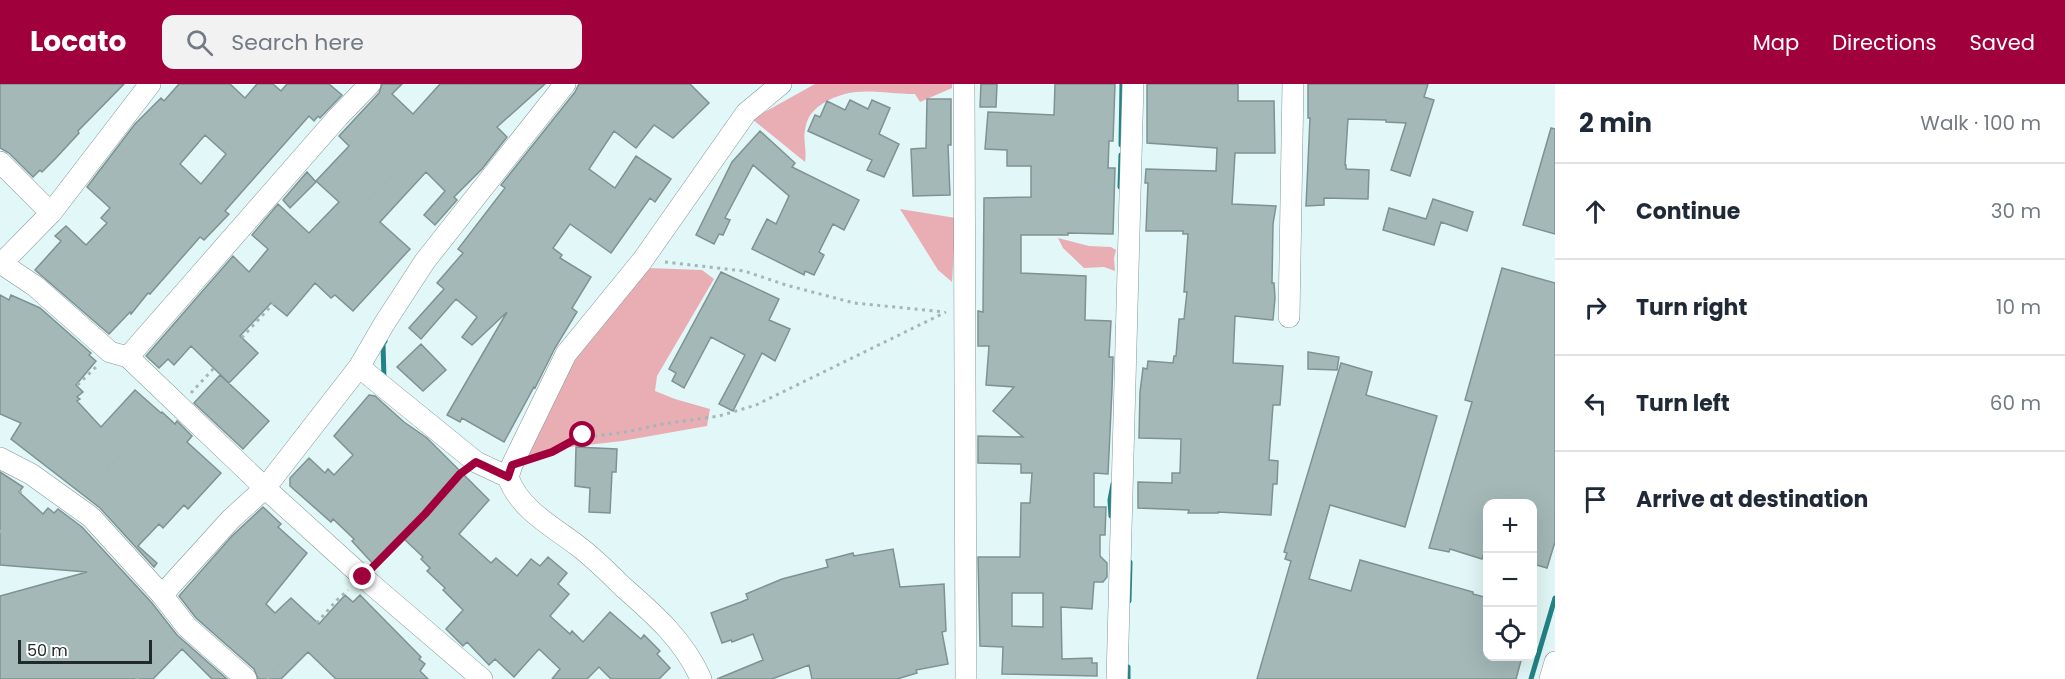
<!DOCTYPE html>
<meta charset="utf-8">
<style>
:root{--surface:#fff;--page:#f2f2f3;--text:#1f2937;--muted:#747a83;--line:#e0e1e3;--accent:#a0003b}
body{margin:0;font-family:Poppins,sans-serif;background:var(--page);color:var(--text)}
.controls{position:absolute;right:18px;bottom:18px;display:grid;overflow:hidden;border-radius:12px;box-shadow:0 6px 24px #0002}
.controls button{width:54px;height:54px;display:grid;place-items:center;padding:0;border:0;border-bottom:2px solid var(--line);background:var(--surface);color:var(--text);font:30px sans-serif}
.scale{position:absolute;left:18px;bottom:15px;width:134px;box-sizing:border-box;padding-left:6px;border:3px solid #212929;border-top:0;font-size:16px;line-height:21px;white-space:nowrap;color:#212929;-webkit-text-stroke:4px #fff;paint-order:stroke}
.stop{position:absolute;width:18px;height:18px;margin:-14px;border:4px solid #a0003b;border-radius:50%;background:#fff}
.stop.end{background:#a0003b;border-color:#fff;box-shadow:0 2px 6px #0008}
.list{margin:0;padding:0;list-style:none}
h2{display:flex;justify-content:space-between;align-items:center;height:78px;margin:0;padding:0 24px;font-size:26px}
h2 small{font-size:20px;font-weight:400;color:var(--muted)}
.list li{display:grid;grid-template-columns:39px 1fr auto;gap:18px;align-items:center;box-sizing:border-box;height:96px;padding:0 24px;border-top:2px solid var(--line)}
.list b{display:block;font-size:22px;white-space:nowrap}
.list em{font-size:20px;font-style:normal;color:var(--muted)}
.icon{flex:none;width:33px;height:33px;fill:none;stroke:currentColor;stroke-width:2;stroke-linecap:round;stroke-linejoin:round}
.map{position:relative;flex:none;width:1555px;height:595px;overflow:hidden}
header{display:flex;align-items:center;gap:36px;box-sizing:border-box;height:84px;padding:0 30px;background:var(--accent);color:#fff}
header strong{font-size:28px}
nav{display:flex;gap:33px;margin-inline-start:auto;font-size:21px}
.search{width:420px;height:54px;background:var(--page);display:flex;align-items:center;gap:15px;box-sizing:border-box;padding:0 21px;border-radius:12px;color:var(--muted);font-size:22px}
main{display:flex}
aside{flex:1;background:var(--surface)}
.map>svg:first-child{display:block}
.green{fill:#e9aeb4}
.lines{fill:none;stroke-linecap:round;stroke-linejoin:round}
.stream{stroke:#228385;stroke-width:5}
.building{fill:#a4b8b8;stroke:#7f9293;stroke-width:1.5;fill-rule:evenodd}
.minor-casing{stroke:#849898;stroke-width:22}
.path{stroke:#a5b6b6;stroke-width:3;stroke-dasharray:3 4.5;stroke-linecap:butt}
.minor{stroke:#fff;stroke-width:21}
.route{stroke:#a0003b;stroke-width:8}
</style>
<header>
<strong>Locato</strong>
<div class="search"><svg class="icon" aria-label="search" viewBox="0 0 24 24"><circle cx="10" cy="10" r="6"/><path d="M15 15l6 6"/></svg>Search here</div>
<nav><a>Map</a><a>Directions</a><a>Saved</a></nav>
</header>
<main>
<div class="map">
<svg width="1555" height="595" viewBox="0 0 1555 595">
<rect width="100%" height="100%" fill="#e2f7f7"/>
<path class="green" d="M 815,0 L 952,0 L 952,4 L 920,18 L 915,10 C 879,10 854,0 822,20 C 812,27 807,33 805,46 C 803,56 807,67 805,78 L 752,35 Z
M 900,125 L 956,134 L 952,198 L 938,186 Z
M 1058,154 L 1089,162 L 1111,163 L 1116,166 L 1114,174 L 1115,187 L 1104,183 L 1084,184 L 1063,164 Z
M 648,184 L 702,186 L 714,195 L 657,292 L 655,307 L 675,315 L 710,325 L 707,342 L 622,357 L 570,363 L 521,381 L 561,292 Z"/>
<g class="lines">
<path class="stream" d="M 1121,61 L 1122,0
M 1120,103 L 1121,71
M 384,295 L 383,260 L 385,257
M 1111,432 L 1110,416 L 1113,400
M 1129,517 L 1130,478
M 1128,595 L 1128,583
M 1531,595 L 1555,514"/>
</g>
<path class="building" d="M 0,0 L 124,0 L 78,47 L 79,49 L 56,74 L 42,88 L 40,86 L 33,93 L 9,69 L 0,64 Z
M 179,0 L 230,0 L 245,14 L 257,0 L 273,0 L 281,7 L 287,0 L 329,0 L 342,11 L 320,34 L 318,32 L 314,37 L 309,32 L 225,127 L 229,130 L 204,156 L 200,153 L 150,210 L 148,209 L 131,230 L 130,228 L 109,250 L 35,186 L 61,157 L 55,152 L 66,142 L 86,161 L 107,139 L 101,134 L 110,124 L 87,103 L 135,40 L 161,14 L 164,17 ZM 205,51 L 226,70 L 201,100 L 180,80 Z
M 382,0 L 402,0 L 392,10 L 413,30 L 440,0 L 545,0 L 497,43 L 507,53 L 482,85 L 454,113 L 457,116 L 435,141 L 424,131 L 445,107 L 426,88 L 380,138 L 410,165 L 353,227 L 335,211 L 331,214 L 315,199 L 287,232 L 271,219 L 240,252 L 258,269 L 229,299 L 191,262 L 174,281 L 168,275 L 159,284 L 146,272 L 233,172 L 249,188 L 268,165 L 252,151 L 278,120 L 309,149 L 339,118 L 316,97 L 349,62 L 339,52 L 379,9 Z
M 579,0 L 690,0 L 709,19 L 673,54 L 654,41 L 636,64 L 614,47 L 589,85 L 615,104 L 636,72 L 671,95 L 655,118 L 650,114 L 611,169 L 570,140 L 553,164 L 562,171 L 560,174 L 591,193 L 572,224 L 577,228 L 555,264 L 535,304 L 534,303 L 504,358 L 462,334 L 460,338 L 447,331 L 507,228 L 472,261 L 462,253 L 477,233 L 456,215 L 421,255 L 409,244 L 444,205 L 437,199 L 463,169 L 458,165 L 505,104 L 501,101 L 575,8 Z
M 981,0 L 997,0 L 996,23 L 980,23 Z
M 1055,0 L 1115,0 L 1113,57 L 1109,57 L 1108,84 L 1115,84 L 1113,150 L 1068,149 L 1068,151 L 1021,151 L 1021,189 L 1086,192 L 1085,236 L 1111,237 L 1109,273 L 1113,273 L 1112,306 L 1108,390 L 1094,389 L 1094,423 L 1106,423 L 1105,451 L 1100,451 L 1100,472 L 1107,479 L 1107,493 L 1103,498 L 1094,498 L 1092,525 L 1061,523 L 1062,575 L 1092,574 L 1092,579 L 1097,579 L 1097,592 L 1002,590 L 1003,563 L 980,562 L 978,473 L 1020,473 L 1021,419 L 1030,419 L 1032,389 L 1021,389 L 1021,380 L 978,379 L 978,352 L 1023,353 L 993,327 L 1014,303 L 986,301 L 989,262 L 978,262 L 978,227 L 983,228 L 984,114 L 1031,113 L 1031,82 L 1007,82 L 1007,66 L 985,65 L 988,28 L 1054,31 ZM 1012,509 L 1043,509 L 1043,543 L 1012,542 Z
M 1147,0 L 1238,0 L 1238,17 L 1274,17 L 1275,69 L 1235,69 L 1232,120 L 1276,122 L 1273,140 L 1272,199 L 1274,199 L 1275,214 L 1273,236 L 1235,232 L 1233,279 L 1283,282 L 1280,321 L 1273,321 L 1269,376 L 1278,377 L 1277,400 L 1273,400 L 1271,431 L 1218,428 L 1218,429 L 1188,429 L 1189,426 L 1138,424 L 1138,398 L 1172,399 L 1172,389 L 1180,389 L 1181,355 L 1139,354 L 1140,308 L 1143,284 L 1147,285 L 1148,277 L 1173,279 L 1174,272 L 1176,272 L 1179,235 L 1184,235 L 1187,208 L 1184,208 L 1188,150 L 1183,150 L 1183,147 L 1146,147 L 1148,99 L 1145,99 L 1146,85 L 1216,87 L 1217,64 L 1147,59 Z
M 1308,0 L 1428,0 L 1424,13 L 1434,16 L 1410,92 L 1391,86 L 1406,39 L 1386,38 L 1386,36 L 1348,35 L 1345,81 L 1346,81 L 1346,85 L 1369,86 L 1368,115 L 1324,114 L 1324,121 L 1306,122 L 1310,34 L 1308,34 Z
M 927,15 L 951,15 L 951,61 L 948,61 L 950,111 L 913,112 L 911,65 L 926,64 Z
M 850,16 L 868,25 L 872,16 L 890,24 L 879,50 L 899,60 L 884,93 L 867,86 L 872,76 L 808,47 L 815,31 L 820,33 L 827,17 L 845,26 Z
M 1551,44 L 1555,45 L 1555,150 L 1523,141 Z
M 760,47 L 795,79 L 792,83 L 859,116 L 844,146 L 833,140 L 819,168 L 824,171 L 814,191 L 805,187 L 804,191 L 752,165 L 767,135 L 776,140 L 789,112 L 753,81 L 725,134 L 730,136 L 723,151 L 719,150 L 714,160 L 696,151 L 732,78 Z
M 307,88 L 316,98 L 290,124 L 283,116 Z
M 1433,115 L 1473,128 L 1467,147 L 1441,138 L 1434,161 L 1383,146 L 1389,124 L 1426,135 Z
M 1502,184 L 1555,199 L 1555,458 L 1547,484 L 1533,480 L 1533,420 L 1488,420 L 1488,467 L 1485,466 L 1482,475 L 1450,465 L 1449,468 L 1429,464 L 1472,318 L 1465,316 Z
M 721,188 L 779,215 L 769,236 L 790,245 L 775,277 L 762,269 L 733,327 L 719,320 L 745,271 L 711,253 L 684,304 L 672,297 L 676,289 L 669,285 Z
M 0,211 L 9,216 L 11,211 L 40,224 L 91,269 L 89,271 L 96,277 L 76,301 L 83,308 L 77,313 L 80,315 L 77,317 L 101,343 L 135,306 L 161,329 L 162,328 L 175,340 L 177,337 L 192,352 L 187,358 L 221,389 L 188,425 L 184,421 L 163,444 L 159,440 L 138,462 L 157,479 L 154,483 L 100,424 L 11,355 L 21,339 L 0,330 Z
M 421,260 L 446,286 L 423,307 L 397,283 Z
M 1308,268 L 1339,273 L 1337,286 L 1308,285 Z
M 1341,279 L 1372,288 L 1366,311 L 1437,332 L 1405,443 L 1330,421 L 1309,495 L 1351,507 L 1360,476 L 1473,508 L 1473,510 L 1488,514 L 1488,573 L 1522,573 L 1516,595 L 1257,595 L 1291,477 L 1285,475 L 1287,469 L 1284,468 Z
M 220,291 L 269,337 L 243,365 L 194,319 Z
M 369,311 L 375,312 L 404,338 L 427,354 L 489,416 L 459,450 L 491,479 L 496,474 L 517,492 L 531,475 L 540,482 L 548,473 L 567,489 L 558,500 L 569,510 L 550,532 L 570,550 L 572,547 L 583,558 L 610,528 L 641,555 L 644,551 L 660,567 L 657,570 L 670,584 L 659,595 L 611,595 L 599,583 L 587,595 L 552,595 L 560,585 L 539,565 L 514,593 L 495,575 L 489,581 L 467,558 L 463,562 L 446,545 L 463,526 L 443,506 L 445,504 L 427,487 L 430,484 L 421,475 L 423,473 L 402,453 L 374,481 L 352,457 L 354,455 L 333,435 L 331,438 L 290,402 L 290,394 L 309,374 L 325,389 L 328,385 L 334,391 L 353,371 L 334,352 Z
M 576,363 L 617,365 L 616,388 L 612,388 L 610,429 L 589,428 L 590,404 L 575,402 Z
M 0,388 L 23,403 L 19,408 L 43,430 L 48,424 L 54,429 L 58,425 L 82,443 L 152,519 L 177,551 L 227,595 L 212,595 L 182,565 L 153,595 L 0,595 L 0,512 L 87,488 L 0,481 Z
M 263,423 L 281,440 L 278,443 L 307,469 L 266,520 L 275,529 L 291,514 L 319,540 L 345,511 L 353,518 L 360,511 L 421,573 L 419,575 L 425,580 L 420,587 L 428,595 L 336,595 L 308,568 L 281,595 L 258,595 L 254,585 L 196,534 L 179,512 L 232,452 Z
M 893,465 L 900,503 L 944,500 L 946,547 L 942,548 L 948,580 L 916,586 L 917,589 L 897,595 L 812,595 L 809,581 L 772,595 L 717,595 L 763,576 L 753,550 L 732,558 L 731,556 L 722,559 L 711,529 L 741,518 L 748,515 L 746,510 L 782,495 L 828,483 L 826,476 L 853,469 L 854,472 Z"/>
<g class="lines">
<defs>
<path id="minor" d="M 964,0 L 966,595
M 0,78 L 51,129
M 2,180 L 35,202 L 110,268 L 128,273 L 265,404 L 363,493 L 482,595
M 0,181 L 51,129 L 150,0
M 1289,233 L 1293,0
M 128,273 L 338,33 L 370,0
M 359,283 L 476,378 L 508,393 C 519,425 552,442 578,462 C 594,474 608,488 622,502 C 654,530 684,556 701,595
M 0,374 L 31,390 L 91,433 L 162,511 L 187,543 L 246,595
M 508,393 L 512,381 L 566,270 L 642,177 L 746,29 L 781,0
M 162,511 L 231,435 L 265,404 L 359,283 L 384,240 L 425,177 L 565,0
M 1117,595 L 1133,0
M 1550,595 L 1555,578"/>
</defs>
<use href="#minor" class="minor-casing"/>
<path class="path" d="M 665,178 L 744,187 L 786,201 L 854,219 L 944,228
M 191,309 L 475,0
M 25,364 L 50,328 L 97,282
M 539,372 L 552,367 L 583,351 L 596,352 L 626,348 L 663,340 L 719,332 L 756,321 L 946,228
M 87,408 L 159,328
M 0,449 L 21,407
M 377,479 L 425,431 L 460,390
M 136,595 L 175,556
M 267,595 L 337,516 L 348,506"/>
<use href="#minor" class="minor"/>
</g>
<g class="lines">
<path class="route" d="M 363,493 L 425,430 L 460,390 L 476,378 L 508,393 L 512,381 L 552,368 L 583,351"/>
</g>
</svg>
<div class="controls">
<button>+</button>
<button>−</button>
<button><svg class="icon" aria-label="locate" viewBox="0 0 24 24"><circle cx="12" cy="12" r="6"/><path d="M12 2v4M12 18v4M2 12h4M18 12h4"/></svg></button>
</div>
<div class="scale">50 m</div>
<div class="stop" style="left:583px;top:351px"></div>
<div class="stop end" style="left:363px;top:493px"></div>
</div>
<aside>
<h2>2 min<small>Walk · 100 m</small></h2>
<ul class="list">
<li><svg class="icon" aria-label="ahead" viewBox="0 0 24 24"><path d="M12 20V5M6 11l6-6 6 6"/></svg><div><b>Continue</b></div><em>30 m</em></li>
<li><svg class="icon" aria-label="right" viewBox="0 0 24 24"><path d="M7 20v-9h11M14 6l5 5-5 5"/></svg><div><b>Turn right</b></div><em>10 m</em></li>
<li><svg class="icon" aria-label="left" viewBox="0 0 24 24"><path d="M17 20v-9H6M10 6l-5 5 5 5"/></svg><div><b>Turn left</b></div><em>60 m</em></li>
<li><svg class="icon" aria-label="arrive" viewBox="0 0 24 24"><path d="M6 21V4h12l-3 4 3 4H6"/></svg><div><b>Arrive at destination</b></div></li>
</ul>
</aside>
</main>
